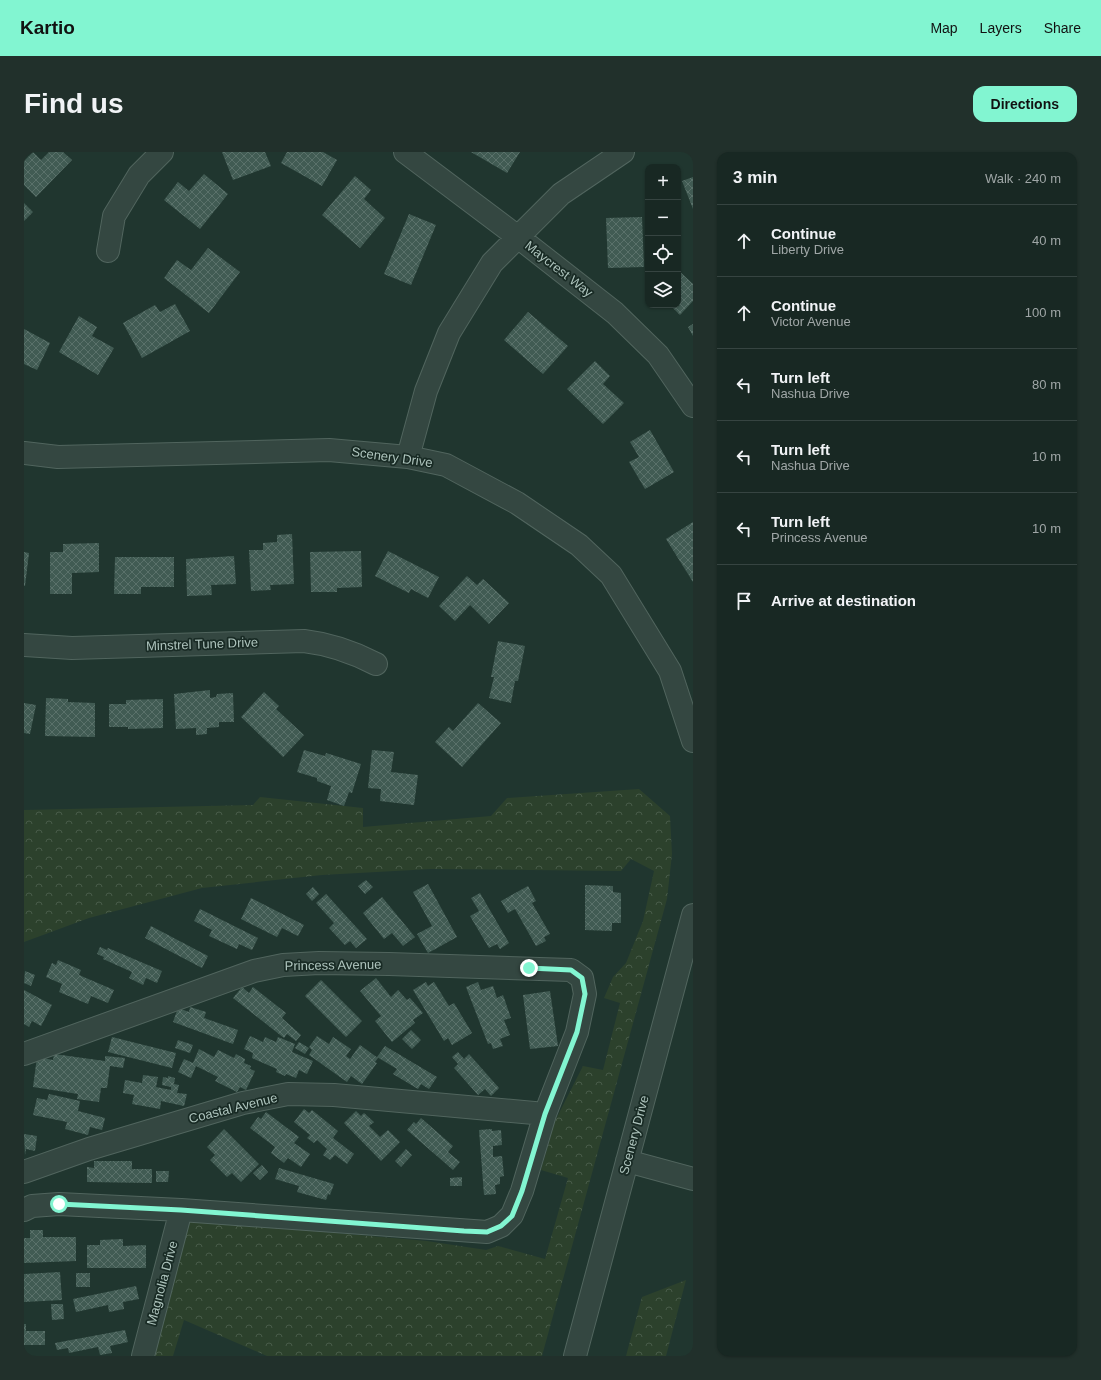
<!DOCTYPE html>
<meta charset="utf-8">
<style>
:root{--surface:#182823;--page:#21302b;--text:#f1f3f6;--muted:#9fa6a6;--line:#364441;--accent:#82f5d1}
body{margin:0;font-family:Arial,sans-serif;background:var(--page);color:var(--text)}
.controls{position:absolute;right:12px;top:12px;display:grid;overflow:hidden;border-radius:8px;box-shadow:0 1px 3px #0004}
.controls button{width:36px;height:36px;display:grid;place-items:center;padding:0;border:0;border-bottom:1px solid var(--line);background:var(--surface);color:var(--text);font:20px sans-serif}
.stop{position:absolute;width:12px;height:12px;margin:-9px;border:3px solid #82f5d1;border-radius:50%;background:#fff}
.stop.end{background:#82f5d1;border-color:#fff;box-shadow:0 1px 4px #0008}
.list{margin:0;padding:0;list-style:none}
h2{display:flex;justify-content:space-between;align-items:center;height:52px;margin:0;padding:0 16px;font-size:17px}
h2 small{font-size:13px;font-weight:400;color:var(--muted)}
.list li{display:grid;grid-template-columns:26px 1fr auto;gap:12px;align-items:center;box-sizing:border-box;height:72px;padding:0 16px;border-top:1px solid var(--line)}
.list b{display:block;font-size:15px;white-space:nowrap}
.list p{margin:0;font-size:13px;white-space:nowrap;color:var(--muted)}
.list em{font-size:13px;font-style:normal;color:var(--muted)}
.icon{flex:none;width:22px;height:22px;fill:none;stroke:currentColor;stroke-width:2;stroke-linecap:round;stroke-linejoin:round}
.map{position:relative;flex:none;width:669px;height:1204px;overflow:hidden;border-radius:12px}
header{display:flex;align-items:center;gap:24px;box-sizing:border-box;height:56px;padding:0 20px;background:var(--accent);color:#111}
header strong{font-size:19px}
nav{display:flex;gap:22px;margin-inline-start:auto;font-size:14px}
.intro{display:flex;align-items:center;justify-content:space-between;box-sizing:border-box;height:96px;padding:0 24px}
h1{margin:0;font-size:28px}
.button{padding:10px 18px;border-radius:12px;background:var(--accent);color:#111;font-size:14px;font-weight:700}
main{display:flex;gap:24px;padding:0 24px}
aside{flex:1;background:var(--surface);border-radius:12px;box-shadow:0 1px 3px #0004}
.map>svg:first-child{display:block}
.forest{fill:url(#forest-crowns)}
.building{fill:url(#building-cross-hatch)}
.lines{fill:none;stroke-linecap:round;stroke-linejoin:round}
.minor-casing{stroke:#51655e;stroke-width:24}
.minor{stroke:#344741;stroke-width:22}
.route{stroke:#82f5d1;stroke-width:5}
.labels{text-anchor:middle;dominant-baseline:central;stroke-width:3.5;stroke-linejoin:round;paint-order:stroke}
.street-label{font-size:13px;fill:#aec4bd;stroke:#192b25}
</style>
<header>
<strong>Kartio</strong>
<nav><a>Map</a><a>Layers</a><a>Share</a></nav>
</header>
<div class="intro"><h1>Find us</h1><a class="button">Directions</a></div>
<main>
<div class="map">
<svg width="669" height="1204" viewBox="0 0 669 1204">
<defs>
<pattern id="forest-crowns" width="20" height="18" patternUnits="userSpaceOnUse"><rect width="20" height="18" fill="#2c412c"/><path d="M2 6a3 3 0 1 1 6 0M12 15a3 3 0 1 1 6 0" fill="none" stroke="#485b49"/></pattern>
<pattern id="building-cross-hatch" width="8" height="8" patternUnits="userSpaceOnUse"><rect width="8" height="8" fill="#415b53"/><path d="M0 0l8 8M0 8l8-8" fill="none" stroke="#5a716a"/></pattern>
</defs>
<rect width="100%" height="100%" fill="#20362f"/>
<path class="forest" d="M 615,637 L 646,664 L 648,702 L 643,747 L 518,1204 L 243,1204 L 160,1168 L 149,1204 L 129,1204 L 166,1068 L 403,1089 L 462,1098 L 474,1094 L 521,1107 L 544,1026 L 517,1018 L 531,969 L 559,914 L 579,918 L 596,851 L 580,846 L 589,825 L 602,811 L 619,769 L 630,719 L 607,707 L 597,719 L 407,717 L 298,723 L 178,736 L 65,766 L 0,790 L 0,658 L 229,653 L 236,645 L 339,656 L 339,675 L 467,664 L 483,646 Z
M 662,1128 L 642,1204 L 602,1204 L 618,1145 Z"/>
<path class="building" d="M 9,0 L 17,8 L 25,0 L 39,0 L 48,8 L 12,45 L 0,33 L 0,9 Z
M 198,0 L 241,0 L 247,14 L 209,28 Z
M 263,0 L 299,0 L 313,8 L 298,34 L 257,11 Z
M 447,0 L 496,0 L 483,21 Z
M 180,22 L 204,42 L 176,77 L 140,48 L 154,30 L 165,39 Z
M 331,24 L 347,38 L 340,47 L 361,66 L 336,96 L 298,63 Z
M 669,25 L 669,57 L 658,29 Z
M 0,51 L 9,60 L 0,69 Z
M 385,62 L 412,73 L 387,133 L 360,122 Z
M 618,65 L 620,115 L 584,116 L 582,66 Z
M 184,96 L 216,120 L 185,161 L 140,126 L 153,108 L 167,118 Z
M 654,118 L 669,132 L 669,149 L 656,163 L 646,153 L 654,153 Z
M 151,152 L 166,179 L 118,206 L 99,171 L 131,153 L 136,160 Z
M 504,160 L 544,194 L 519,222 L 480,188 Z
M 55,164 L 73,175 L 68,184 L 90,196 L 74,223 L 35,200 Z
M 669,172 L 669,184 L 664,175 Z
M 0,177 L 26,191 L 13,218 L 0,212 Z
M 571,209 L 586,224 L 579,232 L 600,251 L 579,272 L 543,237 Z
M 626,278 L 650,320 L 621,337 L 605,310 L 615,305 L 606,290 Z
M 669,370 L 669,430 L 642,387 Z
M 268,382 L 270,432 L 246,433 L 247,438 L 227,439 L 225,398 L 239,398 L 239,391 L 253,390 L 253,383 Z
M 75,391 L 75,420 L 48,421 L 48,442 L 26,442 L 26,400 L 39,400 L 39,392 Z
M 337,399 L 338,435 L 313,436 L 313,440 L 287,440 L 286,400 Z
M 364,399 L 415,425 L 404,446 L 387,437 L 385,441 L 351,424 Z
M 0,400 L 5,401 L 1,434 L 0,434 Z
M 210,404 L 212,432 L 187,433 L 188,443 L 163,444 L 162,407 Z
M 91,405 L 150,405 L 150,435 L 117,435 L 117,442 L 90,442 Z
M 443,424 L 453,433 L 459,427 L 485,451 L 465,472 L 446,453 L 431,469 L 415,454 Z
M 474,489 L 501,494 L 494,529 L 491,529 L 487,551 L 465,546 L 470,525 L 467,525 Z
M 186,538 L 186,546 L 192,545 L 193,542 L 209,541 L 210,570 L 195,570 L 195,575 L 183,576 L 183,582 L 172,583 L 172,576 L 152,577 L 150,542 Z
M 240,540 L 255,554 L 252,557 L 280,583 L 259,605 L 217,565 Z
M 22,546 L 44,547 L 44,550 L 71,551 L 71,585 L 21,584 Z
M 139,547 L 139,576 L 104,577 L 104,575 L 85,575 L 85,552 L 102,552 L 102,548 Z
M 0,551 L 12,553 L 6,582 L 0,581 Z
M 454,551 L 477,571 L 438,615 L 411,590 L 425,575 L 429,579 Z
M 280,598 L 301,604 L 302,601 L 337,612 L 328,641 L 325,640 L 320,654 L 303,648 L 307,634 L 293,629 L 293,626 L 273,620 Z
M 348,598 L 370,600 L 367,620 L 394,623 L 390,653 L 356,649 L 357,637 L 344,636 Z
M 342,728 L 349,735 L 341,742 L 334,734 Z
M 404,732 L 433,785 L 404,801 L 393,782 L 408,774 L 389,740 Z
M 561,733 L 589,734 L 589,740 L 597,741 L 597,771 L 588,771 L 588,779 L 561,778 Z
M 504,734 L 512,749 L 508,751 L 526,782 L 520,785 L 522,789 L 512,794 L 491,757 L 484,761 L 477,749 Z
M 289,735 L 295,742 L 288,749 L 282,742 Z
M 456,741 L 485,791 L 476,797 L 473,792 L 465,796 L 446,764 L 455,759 L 447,746 Z
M 302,742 L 343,787 L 332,796 L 326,789 L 321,793 L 305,776 L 310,771 L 292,751 Z
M 358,745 L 391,785 L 379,794 L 368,781 L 360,787 L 339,761 Z
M 227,746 L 280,773 L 274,784 L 258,776 L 253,785 L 217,767 Z
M 176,757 L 234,786 L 228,798 L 215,792 L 213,797 L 185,784 L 188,778 L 170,769 Z
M 127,774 L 184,804 L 178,816 L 121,786 Z
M 76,795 L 83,798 L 84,796 L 138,819 L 133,831 L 122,826 L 119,833 L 105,826 L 108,820 L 79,807 L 80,805 L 73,802 Z
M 34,808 L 57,818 L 55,823 L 90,838 L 84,851 L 67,844 L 64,852 L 35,840 L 38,832 L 22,825 L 28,811 L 32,813 Z
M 1,819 L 11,823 L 7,834 L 0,831 Z
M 352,826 L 367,845 L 374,838 L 383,848 L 386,846 L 399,861 L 389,868 L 391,871 L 368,890 L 351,869 L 357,864 L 336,839 Z
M 297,828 L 338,869 L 322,885 L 281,844 Z
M 402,830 L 404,834 L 410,830 L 425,854 L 430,851 L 448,881 L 428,893 L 424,886 L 420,889 L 389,838 Z
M 454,830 L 457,838 L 469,834 L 473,846 L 479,843 L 487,866 L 480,868 L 486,883 L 476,887 L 479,894 L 469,897 L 467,891 L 464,892 L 442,835 Z
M 218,835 L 225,841 L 229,835 L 262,861 L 258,866 L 277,883 L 272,889 L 263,882 L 260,886 L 209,846 Z
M 0,838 L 28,853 L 17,874 L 8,869 L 5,875 L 0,872 Z
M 526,839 L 534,894 L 506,897 L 499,843 Z
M 166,855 L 182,860 L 180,866 L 214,878 L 209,892 L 149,870 L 154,856 L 165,860 Z
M 387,878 L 397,888 L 388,897 L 378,887 Z
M 226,884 L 239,890 L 241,885 L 252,890 L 254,885 L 271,892 L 268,900 L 289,909 L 283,922 L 275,918 L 272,926 L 262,922 L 261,924 L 252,920 L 253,917 L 228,906 L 229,901 L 220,897 Z
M 293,884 L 305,892 L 309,885 L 327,897 L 322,904 L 326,907 L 336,893 L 354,906 L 351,910 L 353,911 L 338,932 L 327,924 L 323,930 L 285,903 L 288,898 L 285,895 Z
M 88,885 L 152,901 L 148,916 L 84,900 Z
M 154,888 L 169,893 L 166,901 L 151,896 Z
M 275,890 L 285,896 L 281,902 L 271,896 Z
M 361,894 L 413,925 L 405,937 L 397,932 L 394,937 L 369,922 L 373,917 L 353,905 Z
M 175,897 L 190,905 L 194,898 L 210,906 L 212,902 L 221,907 L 220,911 L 227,914 L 226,917 L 231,919 L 222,938 L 216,935 L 213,940 L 191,929 L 194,925 L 172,914 L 167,926 L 154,920 L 160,907 L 169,911 Z
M 434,900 L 440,907 L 445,902 L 475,936 L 467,944 L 461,937 L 454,943 L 430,916 L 434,912 L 428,905 Z
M 30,902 L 81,909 L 81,904 L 101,906 L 99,916 L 86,914 L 83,936 L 77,936 L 75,950 L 53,947 L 54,942 L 9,935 L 13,905 L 29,908 Z
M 119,923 L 134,925 L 132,935 L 147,938 L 147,935 L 138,933 L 139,925 L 144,926 L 144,924 L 151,926 L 150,932 L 155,933 L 153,941 L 163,942 L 160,954 L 137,949 L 136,957 L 108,952 L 110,943 L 99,941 L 101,928 L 118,931 Z
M 25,942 L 56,949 L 54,959 L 81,966 L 78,978 L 66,975 L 64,983 L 41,977 L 43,970 L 9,963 L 13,946 L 23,948 Z
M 280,957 L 285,961 L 288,958 L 314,979 L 309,986 L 330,1002 L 323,1012 L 311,1003 L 306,1008 L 299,1003 L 303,997 L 293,988 L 290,991 L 283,986 L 286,983 L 270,970 Z
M 332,959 L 337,964 L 340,961 L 350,970 L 345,974 L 356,985 L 364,978 L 376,990 L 357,1009 L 320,971 Z
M 242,960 L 275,985 L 270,991 L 286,1002 L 277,1015 L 264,1006 L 260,1011 L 247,1001 L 251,995 L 226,976 L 234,965 L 237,967 Z
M 397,966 L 429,994 L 424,1000 L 436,1010 L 429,1018 L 383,978 L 390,970 L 392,972 Z
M 200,977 L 235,1012 L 217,1030 L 208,1021 L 203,1025 L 186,1008 L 191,1003 L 183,995 Z
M 468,977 L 468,979 L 477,978 L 478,993 L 469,994 L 469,1005 L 478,1004 L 480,1024 L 476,1025 L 476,1032 L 471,1033 L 472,1042 L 460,1043 L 455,978 Z
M 0,982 L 13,984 L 11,999 L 2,997 L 1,1003 Z
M 382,997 L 388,1003 L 377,1015 L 371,1009 Z
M 70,1009 L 108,1009 L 108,1017 L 128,1017 L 128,1031 L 63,1030 L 63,1015 L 70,1016 Z
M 238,1013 L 244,1020 L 236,1028 L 229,1021 Z
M 255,1016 L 310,1032 L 306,1043 L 304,1042 L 302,1048 L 273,1040 L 275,1034 L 251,1027 Z
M 132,1019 L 145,1019 L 144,1030 L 132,1030 Z
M 438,1025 L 438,1034 L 426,1034 L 426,1026 Z
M 6,1078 L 19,1078 L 19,1085 L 52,1085 L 52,1109 L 0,1111 L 0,1086 L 6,1086 Z
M 99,1087 L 99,1094 L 122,1093 L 122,1116 L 63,1116 L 63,1093 L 76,1093 L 76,1088 Z
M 36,1120 L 38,1148 L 0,1150 L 0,1122 Z
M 52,1121 L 66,1121 L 66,1135 L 52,1135 Z
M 112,1134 L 115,1147 L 99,1150 L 100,1157 L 85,1160 L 84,1153 L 52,1160 L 49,1147 Z
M 27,1152 L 39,1152 L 40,1167 L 28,1168 Z
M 0,1172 L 2,1172 L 2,1179 L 21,1179 L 21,1193 L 0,1193 Z
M 101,1178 L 104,1190 L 86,1194 L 88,1201 L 76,1203 L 74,1195 L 45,1201 L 44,1196 L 33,1198 L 31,1191 Z"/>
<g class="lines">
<defs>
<path id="minor" d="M 381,0 L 494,85 L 591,161 L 634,203 L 669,254
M 84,99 L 90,64 L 115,23 L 138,0
M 0,301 L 34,305 L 305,298 L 384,305 L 422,313 L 493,351 L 555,393 L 587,423 L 646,519 L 669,589
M 384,305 L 402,239 L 425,181 L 468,111 L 537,42 L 599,0
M 0,493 L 48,496 L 280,489 C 306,492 329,500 352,512
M 0,902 L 230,819 L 259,813 L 295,811 L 365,812 L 547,818 L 558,826 L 561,842 L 553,880 L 521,962 L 498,1039 L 488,1063 L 477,1074 L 463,1080 L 157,1058 L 35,1052 L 8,1054 L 0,1058
M 603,1009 L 669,1027
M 0,1020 L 65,997 L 219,951 L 264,942 L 310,943 L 521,962
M 119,1204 L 157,1058
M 551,1204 L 669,763"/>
</defs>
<use href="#minor" class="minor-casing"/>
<use href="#minor" class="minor"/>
</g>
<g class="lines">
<path class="route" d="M 35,1052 L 157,1058 L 440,1079 L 463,1080 L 477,1074 L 488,1064 L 498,1039 L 521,962 L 553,880 L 561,842 L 558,826 L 547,818 L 505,816"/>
</g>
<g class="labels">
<g class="street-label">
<text transform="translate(535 117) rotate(38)">Maycrest Way</text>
<text transform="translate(368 305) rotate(8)">Scenery Drive</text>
<text transform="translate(178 492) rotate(-2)">Minstrel Tune Drive</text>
<text transform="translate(309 813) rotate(-1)">Princess Avenue</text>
<text transform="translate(209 956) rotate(-14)">Coastal Avenue</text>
<text transform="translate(610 983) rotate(-75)">Scenery Drive</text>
<text transform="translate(138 1131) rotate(-75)">Magnolia Drive</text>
</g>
</g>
</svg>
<div class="controls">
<button>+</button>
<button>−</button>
<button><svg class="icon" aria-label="locate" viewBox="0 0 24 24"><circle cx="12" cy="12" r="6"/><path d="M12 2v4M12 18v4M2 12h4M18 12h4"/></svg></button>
<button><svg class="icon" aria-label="layers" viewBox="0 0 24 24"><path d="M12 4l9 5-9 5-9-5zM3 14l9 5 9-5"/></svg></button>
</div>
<div class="stop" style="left:35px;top:1052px"></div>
<div class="stop end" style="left:505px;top:816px"></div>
</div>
<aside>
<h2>3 min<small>Walk · 240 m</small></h2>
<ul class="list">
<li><svg class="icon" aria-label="ahead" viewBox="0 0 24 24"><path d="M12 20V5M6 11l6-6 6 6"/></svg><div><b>Continue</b><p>Liberty Drive</p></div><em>40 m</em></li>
<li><svg class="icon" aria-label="ahead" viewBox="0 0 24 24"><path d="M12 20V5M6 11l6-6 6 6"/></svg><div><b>Continue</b><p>Victor Avenue</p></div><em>100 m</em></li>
<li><svg class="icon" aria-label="left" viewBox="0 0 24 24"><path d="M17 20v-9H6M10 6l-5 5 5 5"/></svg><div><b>Turn left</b><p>Nashua Drive</p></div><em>80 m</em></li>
<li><svg class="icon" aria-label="left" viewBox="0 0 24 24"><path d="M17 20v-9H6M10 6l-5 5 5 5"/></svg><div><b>Turn left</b><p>Nashua Drive</p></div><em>10 m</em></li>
<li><svg class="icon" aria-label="left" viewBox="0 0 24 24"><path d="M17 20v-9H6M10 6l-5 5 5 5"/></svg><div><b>Turn left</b><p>Princess Avenue</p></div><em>10 m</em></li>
<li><svg class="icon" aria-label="arrive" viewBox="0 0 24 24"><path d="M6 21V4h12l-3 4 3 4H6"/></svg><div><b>Arrive at destination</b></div></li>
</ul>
</aside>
</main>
